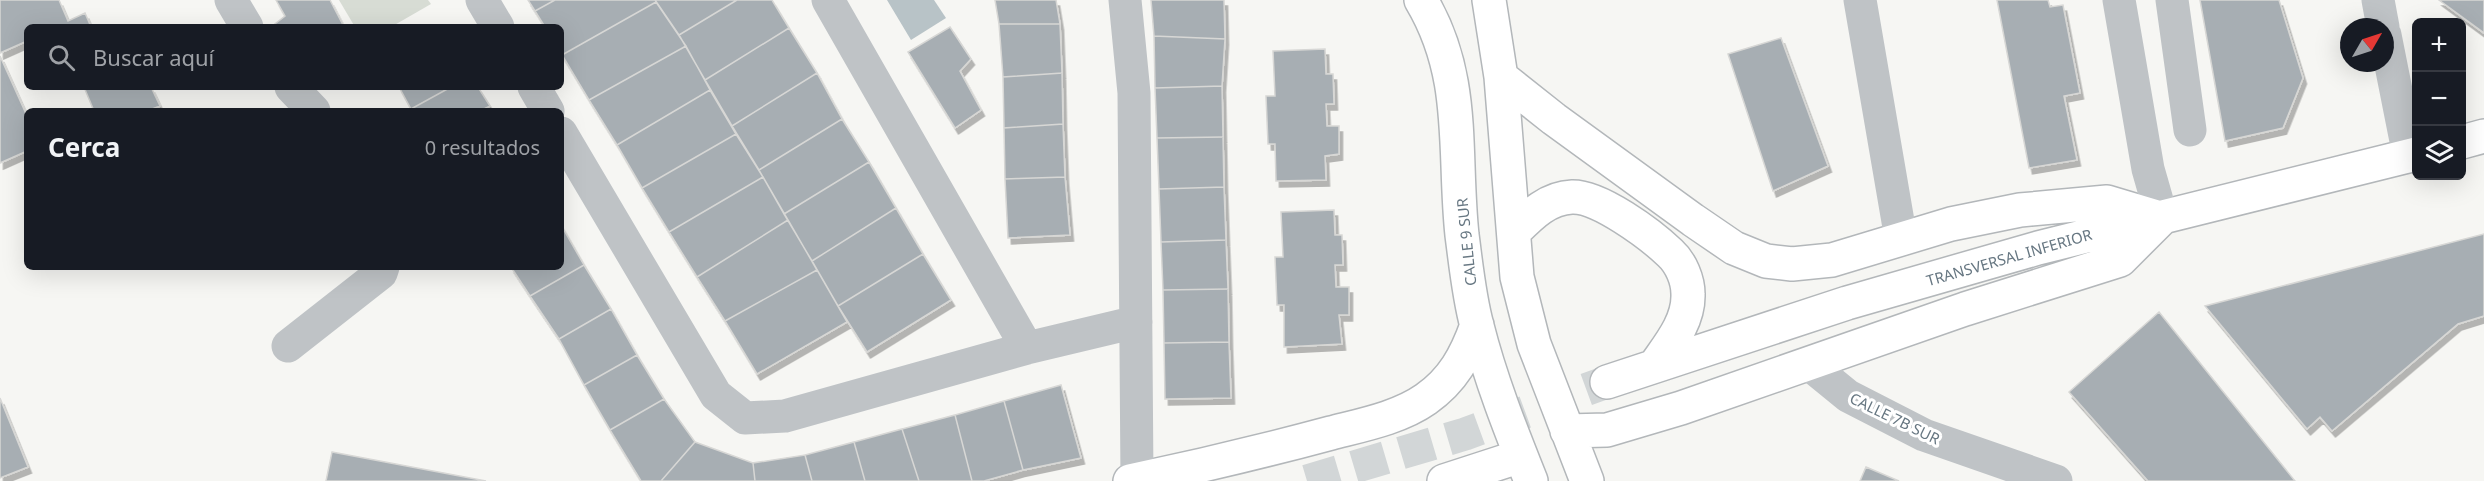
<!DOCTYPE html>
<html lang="es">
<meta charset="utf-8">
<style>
:root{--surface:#171b24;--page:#20242c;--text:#f1f3f6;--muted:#9ea1a6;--line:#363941}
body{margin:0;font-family:"Noto Sans",sans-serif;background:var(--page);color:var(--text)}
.controls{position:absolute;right:18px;top:18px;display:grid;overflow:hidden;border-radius:9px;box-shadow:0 6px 24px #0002}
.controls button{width:54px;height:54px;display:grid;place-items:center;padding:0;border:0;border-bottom:2px solid var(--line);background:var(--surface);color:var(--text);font:30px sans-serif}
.compass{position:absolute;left:2340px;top:18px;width:54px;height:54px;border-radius:50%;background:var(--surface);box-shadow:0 6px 24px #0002;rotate:51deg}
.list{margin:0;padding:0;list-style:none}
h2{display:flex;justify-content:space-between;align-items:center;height:78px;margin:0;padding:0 24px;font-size:26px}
h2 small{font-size:20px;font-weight:400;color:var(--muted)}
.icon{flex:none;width:33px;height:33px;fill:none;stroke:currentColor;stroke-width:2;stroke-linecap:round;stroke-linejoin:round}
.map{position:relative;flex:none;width:2484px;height:481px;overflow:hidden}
.search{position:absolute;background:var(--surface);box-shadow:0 6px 24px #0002;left:24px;top:24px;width:540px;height:66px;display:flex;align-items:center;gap:15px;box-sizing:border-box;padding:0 21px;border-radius:9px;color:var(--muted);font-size:22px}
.panel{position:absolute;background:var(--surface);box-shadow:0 6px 24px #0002;left:24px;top:108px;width:540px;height:162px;border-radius:9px}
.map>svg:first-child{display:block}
.green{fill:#d7dcd4}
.water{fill:#b8c3c7}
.building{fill:#a7aeb3;stroke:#d7d7d5;stroke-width:1.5;filter:url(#shadow)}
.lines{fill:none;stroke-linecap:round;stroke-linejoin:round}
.major-tunnel{stroke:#d2d6d7;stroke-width:33;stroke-dasharray:33 16;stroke-linecap:butt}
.major-casing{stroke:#b3b7ba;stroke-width:36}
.minor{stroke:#bfc3c6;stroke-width:33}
.major{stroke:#fff;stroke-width:33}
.labels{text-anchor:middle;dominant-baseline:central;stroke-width:6;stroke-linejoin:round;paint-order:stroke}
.street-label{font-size:15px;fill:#677782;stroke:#fff}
</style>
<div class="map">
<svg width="2484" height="481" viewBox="0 0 2484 481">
<defs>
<filter id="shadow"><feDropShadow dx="3.5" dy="6" stdDeviation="0" flood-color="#0004"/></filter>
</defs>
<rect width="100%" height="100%" fill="#f6f6f3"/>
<path class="green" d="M 339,0 L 428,0 L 431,4 L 391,27 L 355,27 Z"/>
<path class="water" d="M 887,0 L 934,0 L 946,18 L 911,40 Z"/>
<path class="building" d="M 0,0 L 59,0 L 68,21 L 85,13 L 91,27 L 27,27 L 27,41 L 0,53 Z
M 276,0 L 330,0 L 344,27 L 271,27 L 285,16 Z
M 528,0 L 555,0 L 535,11 Z
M 555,0 L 655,0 L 656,2 L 562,55 L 561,27 L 545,27 L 535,11 Z
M 655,0 L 737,0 L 679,35 Z
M 737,0 L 772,0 L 789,28 L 705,80 L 679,35 Z
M 995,0 L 1056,0 L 1060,24 L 999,24 Z
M 1151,0 L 1224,0 L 1225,39 L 1154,36 Z
M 1997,0 L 2048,0 L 2050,7 L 2063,5 L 2080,93 L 2064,96 L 2077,160 L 2029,168 Z
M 2200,0 L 2279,0 L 2303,78 L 2283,128 L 2225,141 Z
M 2439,0 L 2484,0 L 2484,33 Z
M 656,2 L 686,46 L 589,100 L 562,55 Z
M 999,24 L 1060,24 L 1062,73 L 1003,77 Z
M 950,27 L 971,59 L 960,71 L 981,110 L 955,128 L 908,52 Z
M 789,28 L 817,73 L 732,126 L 705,80 Z
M 1154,36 L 1225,39 L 1222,86 L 1155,88 Z
M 1781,38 L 1828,166 L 1773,191 L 1728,54 Z
M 686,46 L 710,90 L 617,145 L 589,100 Z
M 1325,49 L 1326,74 L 1333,74 L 1334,104 L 1326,104 L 1327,126 L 1339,126 L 1339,154 L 1325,156 L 1326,180 L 1276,181 L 1275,144 L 1268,144 L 1266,96 L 1275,96 L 1273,51 Z
M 0,56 L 27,116 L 27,151 L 0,163 Z
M 817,73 L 842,119 L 759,170 L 732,126 Z
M 1062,73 L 1063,124 L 1004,128 L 1003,77 Z
M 1222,86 L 1223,137 L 1157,138 L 1155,88 Z
M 84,87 L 151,87 L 160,106 L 147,111 L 94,111 Z
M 399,87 L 451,87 L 411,109 Z
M 451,87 L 478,87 L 490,106 L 480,111 L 411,109 Z
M 710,90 L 736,134 L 642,188 L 617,145 Z
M 842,119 L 869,162 L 784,214 L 759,170 Z
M 1063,124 L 1065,177 L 1005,179 L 1004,128 Z
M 736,134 L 763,177 L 669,232 L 642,188 Z
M 1223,137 L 1224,187 L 1159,189 L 1157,138 Z
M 869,162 L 896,208 L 812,261 L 784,214 Z
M 763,177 L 788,220 L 697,277 L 669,232 Z
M 1065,177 L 1070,235 L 1008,238 L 1005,179 Z
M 1224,187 L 1226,240 L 1161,242 L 1159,189 Z
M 896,208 L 923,254 L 838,306 L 812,261 Z
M 1334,210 L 1335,235 L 1342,235 L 1343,265 L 1335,265 L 1336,287 L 1349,287 L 1349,315 L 1339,315 L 1342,344 L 1284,347 L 1284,305 L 1277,305 L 1275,257 L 1283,257 L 1281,212 Z
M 788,220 L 817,270 L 725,321 L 697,277 Z
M 561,225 L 584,265 L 530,296 L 511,267 L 561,267 Z
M 2484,234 L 2484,316 L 2458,324 L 2332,431 L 2320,417 L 2307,429 L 2205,306 Z
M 1226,240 L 1228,289 L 1163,290 L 1161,242 Z
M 923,254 L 951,300 L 867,352 L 838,306 Z
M 584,265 L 611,309 L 559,339 L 530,296 Z
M 817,270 L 847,322 L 757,374 L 725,321 Z
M 1228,289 L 1229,342 L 1164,343 L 1163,290 Z
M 611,309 L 637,355 L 584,385 L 559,339 Z
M 2159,312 L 2295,481 L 2148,481 L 2069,392 Z
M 1229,342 L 1231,398 L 1165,399 L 1164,343 Z
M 637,355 L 664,399 L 610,430 L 584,385 Z
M 1061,385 L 1081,458 L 1023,470 L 1004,401 Z
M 0,398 L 28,467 L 0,478 Z
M 664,399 L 695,442 L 661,481 L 641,481 L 610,430 Z
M 1004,401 L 1023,470 L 984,481 L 972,481 L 955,415 Z
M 955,415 L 972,481 L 919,481 L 902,429 Z
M 902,429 L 919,481 L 865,481 L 854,442 Z
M 695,442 L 753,463 L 755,481 L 661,481 Z
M 854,442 L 865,481 L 812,481 L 805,455 Z
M 332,452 L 486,481 L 326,481 Z
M 805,455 L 812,481 L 755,481 L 753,463 Z
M 1866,467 L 1899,481 L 1860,481 Z"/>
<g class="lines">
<path class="major-tunnel" d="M 1307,481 L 1465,434 L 1607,382"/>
<defs>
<path id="major" d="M 1421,0 C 1467,77 1453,151 1462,235 C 1466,265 1469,297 1477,326 C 1490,378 1511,431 1531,481
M 1489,0 L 1501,77 L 1517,277 L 1534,344 L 1587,481
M 1501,77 L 1554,119 L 1693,220 L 1734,248 L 1766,261 L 1792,264 L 1832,260 L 1951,224 L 2020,210 L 2107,202 L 2157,217
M 2462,142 L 2484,136
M 1514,232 C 1530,216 1547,198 1572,197 C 1599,196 1650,234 1670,253 C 1681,263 1688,280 1688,294 C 1689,321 1670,344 1656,364
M 1607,382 L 1847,303 L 2038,248 L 2416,154
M 1567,431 L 1607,430 L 1681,408 L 1965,309 L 2120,260 L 2162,218
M 1130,481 C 1197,467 1264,451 1331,433 C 1362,425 1399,418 1426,399 C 1453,380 1466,356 1477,325
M 1444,481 L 1521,456"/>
</defs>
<use href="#major" class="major-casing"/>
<path class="minor" d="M 231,0 L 247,27
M 482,0 L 498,27
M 828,0 L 1027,348
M 1125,0 L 1134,93 L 1137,480
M 1860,0 L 1901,239
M 2119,0 L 2148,169 L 2162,218
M 2172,0 L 2190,130
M 2378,0 L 2383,27
M 2385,35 L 2409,156
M 291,87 L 314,111
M 534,87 L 548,111
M 561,133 L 716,395 L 745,418 L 785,416 L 1027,348 L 1136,322
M 288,346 L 381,273 L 383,267
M 1810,365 L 1848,396 L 1924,435 L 2056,481"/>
<use href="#major" class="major"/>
</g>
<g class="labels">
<g class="street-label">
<text transform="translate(1466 242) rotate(-96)">CALLE 9 SUR</text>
<text transform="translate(2009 257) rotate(-16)">TRANSVERSAL INFERIOR</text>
<text transform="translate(1895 418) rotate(26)">CALLE 7B SUR</text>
</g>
</g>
</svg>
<div class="controls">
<button>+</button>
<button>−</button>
<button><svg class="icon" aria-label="layers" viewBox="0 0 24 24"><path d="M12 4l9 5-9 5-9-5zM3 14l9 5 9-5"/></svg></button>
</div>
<svg class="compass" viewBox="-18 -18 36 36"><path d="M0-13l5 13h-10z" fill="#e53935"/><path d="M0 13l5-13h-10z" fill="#9ea1a6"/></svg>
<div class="search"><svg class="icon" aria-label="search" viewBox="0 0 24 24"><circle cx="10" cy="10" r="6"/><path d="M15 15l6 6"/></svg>Buscar aquí</div>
<section class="panel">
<h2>Cerca<small>0 resultados</small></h2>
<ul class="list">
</ul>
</section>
</div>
